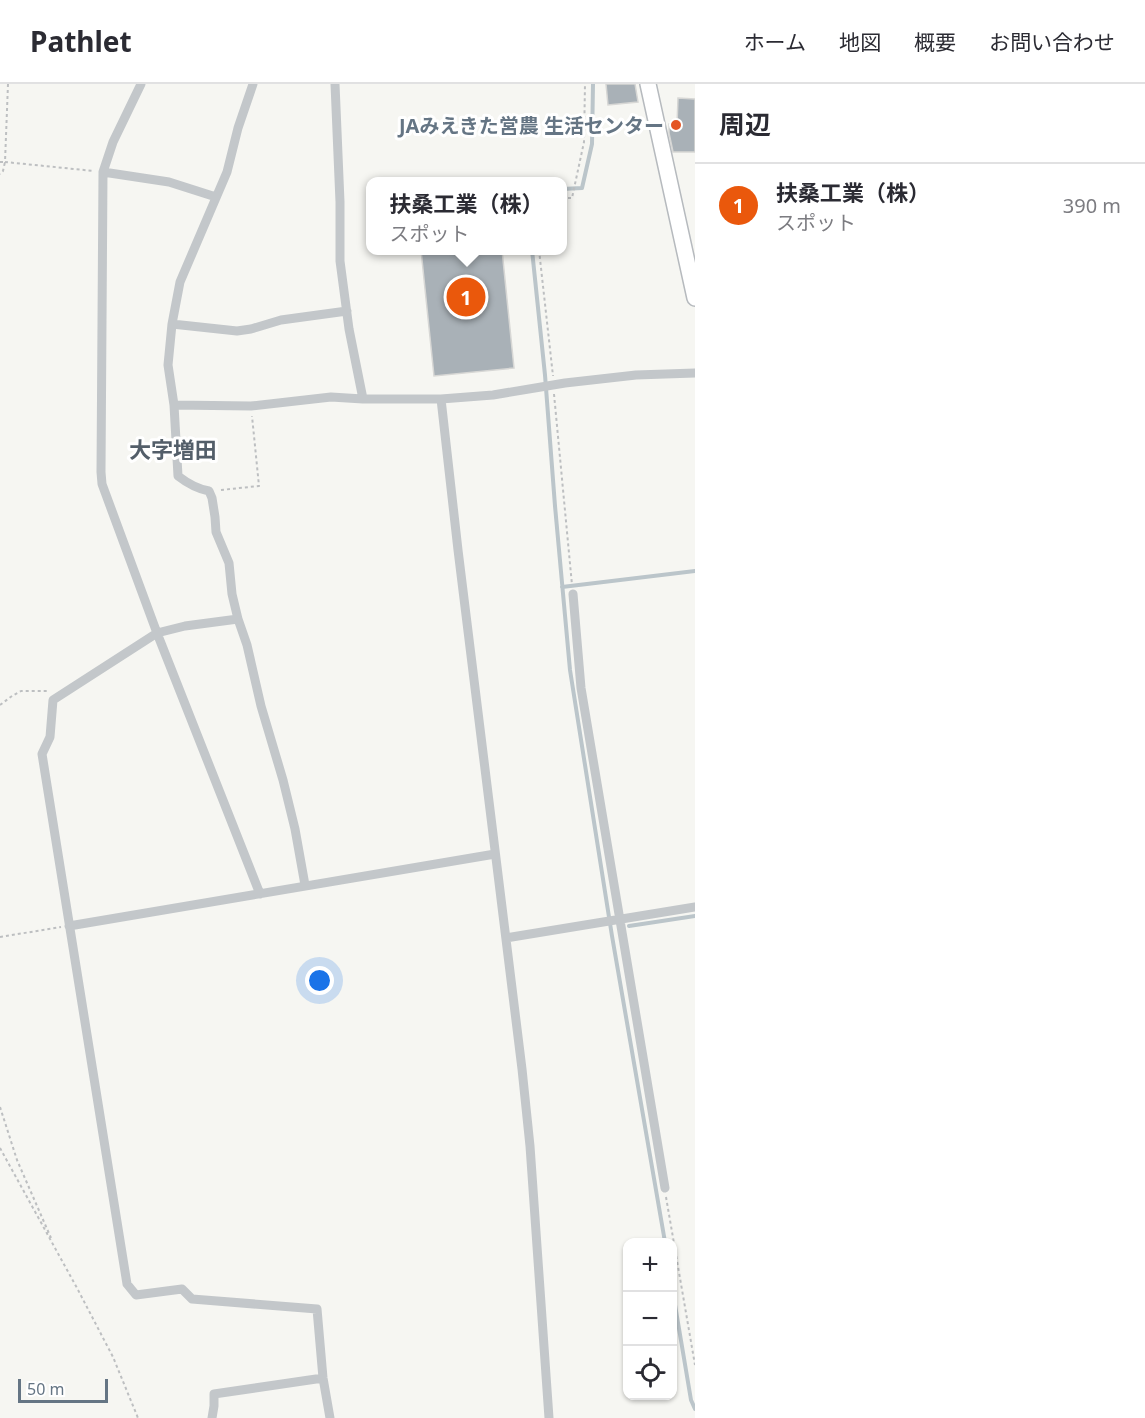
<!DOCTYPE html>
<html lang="ja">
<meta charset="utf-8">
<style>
:root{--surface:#fff;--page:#f2f2f3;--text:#2b2b33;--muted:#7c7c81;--line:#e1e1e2;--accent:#ea580c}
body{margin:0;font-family:"Noto Sans","Noto Sans JP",sans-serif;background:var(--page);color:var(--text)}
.controls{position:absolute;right:18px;bottom:18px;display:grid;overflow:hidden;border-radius:12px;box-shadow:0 2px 4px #0004}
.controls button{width:54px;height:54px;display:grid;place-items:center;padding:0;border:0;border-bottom:2px solid var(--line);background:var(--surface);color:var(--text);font:30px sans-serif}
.scale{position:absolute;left:18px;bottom:15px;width:90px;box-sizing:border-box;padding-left:6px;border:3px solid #657584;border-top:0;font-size:16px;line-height:21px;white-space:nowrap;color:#657584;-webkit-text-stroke:4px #fff;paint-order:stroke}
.you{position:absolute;left:320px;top:897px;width:21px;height:21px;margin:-15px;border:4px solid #fff;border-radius:50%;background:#1a73e8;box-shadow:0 0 0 9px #1a73e833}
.badge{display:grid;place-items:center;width:39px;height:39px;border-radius:50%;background:var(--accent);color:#fff;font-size:20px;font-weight:700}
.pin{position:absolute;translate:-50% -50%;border:3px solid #fff;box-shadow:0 2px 6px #0006}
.popup{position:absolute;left:366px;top:93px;width:201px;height:78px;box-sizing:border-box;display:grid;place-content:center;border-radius:12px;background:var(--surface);filter:drop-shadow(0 2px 4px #0005);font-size:20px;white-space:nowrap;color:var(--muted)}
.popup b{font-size:22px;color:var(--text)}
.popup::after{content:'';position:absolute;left:50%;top:100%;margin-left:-12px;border:12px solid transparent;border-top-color:var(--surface)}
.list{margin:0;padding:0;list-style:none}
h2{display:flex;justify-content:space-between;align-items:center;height:78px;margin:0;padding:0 24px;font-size:26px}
h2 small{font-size:20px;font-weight:400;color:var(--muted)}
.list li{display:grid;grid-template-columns:39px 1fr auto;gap:18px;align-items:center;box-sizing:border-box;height:84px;padding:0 24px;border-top:2px solid var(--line)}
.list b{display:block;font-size:22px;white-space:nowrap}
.list p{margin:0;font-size:20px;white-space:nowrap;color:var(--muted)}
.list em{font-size:20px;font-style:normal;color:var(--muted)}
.icon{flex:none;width:33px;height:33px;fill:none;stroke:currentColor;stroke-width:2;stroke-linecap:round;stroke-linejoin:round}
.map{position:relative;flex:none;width:695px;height:1334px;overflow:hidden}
header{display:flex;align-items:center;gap:36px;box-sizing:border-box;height:84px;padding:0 30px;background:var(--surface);border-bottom:2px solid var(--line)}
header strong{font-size:28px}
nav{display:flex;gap:33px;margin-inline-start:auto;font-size:21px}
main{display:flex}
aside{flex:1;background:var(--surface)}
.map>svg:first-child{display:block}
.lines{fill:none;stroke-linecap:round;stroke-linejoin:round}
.stream{stroke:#bbc5ca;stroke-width:4}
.building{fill:#a9b1b7;stroke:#d7d7d5;stroke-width:1.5}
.primary-casing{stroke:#b6babe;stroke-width:18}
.path{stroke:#bdbfc1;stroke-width:2;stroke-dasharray:3 3;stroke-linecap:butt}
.street{stroke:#c3c7ca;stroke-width:9}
.primary{stroke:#fff;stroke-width:15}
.poi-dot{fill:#e45524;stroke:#fff;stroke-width:2}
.labels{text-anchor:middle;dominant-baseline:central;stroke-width:6;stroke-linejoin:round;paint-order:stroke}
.poi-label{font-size:20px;font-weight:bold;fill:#657584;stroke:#fff;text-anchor:end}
.quarter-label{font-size:22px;font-weight:bold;fill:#535e69;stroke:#fff}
</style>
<header>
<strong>Pathlet</strong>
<nav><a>ホーム</a><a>地図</a><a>概要</a><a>お問い合わせ</a></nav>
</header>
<main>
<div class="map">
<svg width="695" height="1334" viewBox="0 0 695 1334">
<rect width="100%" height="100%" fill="#f6f6f2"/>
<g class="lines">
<path class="stream" d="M 562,105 L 582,104 L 592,60 L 593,0
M 532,166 L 545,291 L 555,422 L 570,586 L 612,852 L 665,1158
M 562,503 L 695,487
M 629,842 L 695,832
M 672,1203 L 691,1316 L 695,1325"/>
</g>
<path class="building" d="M 606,0 L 635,0 L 638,18 L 608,21 Z
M 678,14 L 695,15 L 695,68 L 673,68 L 669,49 L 669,40 L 677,41 Z
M 421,166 L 502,166 L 514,284 L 434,292 Z"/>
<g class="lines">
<defs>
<path id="primary" d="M 648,0 L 695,214"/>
</defs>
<use href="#primary" class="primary-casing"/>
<path class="path" d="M 8,0 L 5,78 L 94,87
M 0,78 L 5,78 L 3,87 L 0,90
M 562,114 L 572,114 L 584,58 L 585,0
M 539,166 L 553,292
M 554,310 L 572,501
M 221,406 L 259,402 L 252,332
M 0,621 L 12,612 L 21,607 L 47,607
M 0,853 L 61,843
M 0,1023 L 17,1076 L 51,1154
M 0,1064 L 77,1204 L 113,1273 L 138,1334
M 666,1113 L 695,1281"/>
<path class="street" d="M 141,0 L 113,58 L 103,88 L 101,388 L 102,400 L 157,549 L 260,810
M 253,0 L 238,44 L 227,88 L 180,198 L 172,240 L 168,281 L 174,321 L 178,392 C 187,399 198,405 209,407 L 212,414 L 215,433 L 216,448 L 229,479 L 232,510 L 238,535 L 247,561 L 261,622 L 283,696 L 295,745 L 305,801
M 335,0 L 340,118 L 340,177 L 349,245 L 363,315
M 103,88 L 169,98 L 216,113
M 172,240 L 237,247 L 251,245 L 281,236 L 347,227
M 441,315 L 458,466 L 522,985 L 530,1062 L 549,1334
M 174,321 L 251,322 L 331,313 L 363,315 L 441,315 L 493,311 L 565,299 L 636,291 L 695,289
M 573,510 L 581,604 L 665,1104
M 238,535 L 185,542 L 157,549 L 53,616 L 50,653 L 42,670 L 127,1200 L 136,1211 L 182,1205 L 192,1215 L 317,1225 L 323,1294 L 330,1334
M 69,842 L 495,770
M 506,854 L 695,823
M 212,1334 L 214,1322 L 214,1310 L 323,1294"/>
<use href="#primary" class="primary"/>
</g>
<circle class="poi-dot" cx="676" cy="41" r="6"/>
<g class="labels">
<g class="poi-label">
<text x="664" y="41">JAみえきた営農 生活センター</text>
</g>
<g class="quarter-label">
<text x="173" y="365">大字増田</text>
</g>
</g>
</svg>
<div class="controls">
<button>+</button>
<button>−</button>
<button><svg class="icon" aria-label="locate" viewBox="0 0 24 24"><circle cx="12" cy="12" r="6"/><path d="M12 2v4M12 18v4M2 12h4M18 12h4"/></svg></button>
</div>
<div class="scale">50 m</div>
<div class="you"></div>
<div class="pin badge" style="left:466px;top:213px">1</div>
<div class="popup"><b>扶桑工業（株）</b>スポット</div>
</div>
<aside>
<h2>周辺<small></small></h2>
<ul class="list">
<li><span class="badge">1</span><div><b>扶桑工業（株）</b><p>スポット</p></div><em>390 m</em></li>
</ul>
</aside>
</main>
